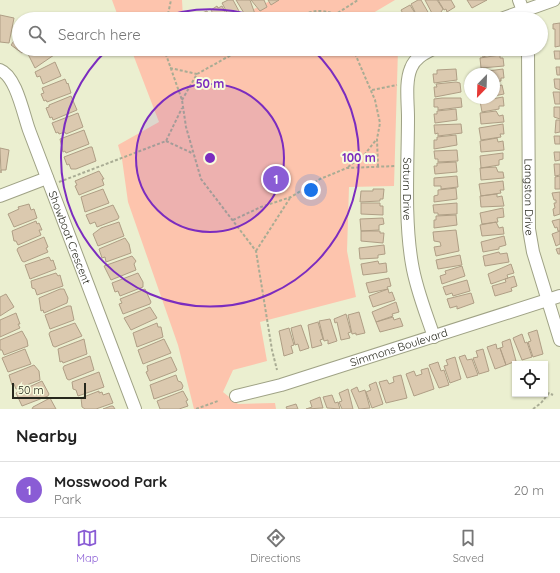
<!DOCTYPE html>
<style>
:root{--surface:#fff;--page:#f2f2f2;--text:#222;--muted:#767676;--line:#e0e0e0;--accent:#8a5cd5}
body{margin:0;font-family:Quicksand,sans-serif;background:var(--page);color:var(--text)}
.controls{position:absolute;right:12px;bottom:12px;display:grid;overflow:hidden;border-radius:0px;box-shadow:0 1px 3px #0004}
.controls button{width:36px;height:36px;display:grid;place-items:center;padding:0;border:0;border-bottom:1px solid var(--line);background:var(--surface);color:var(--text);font:20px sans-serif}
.compass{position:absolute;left:464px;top:68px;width:36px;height:36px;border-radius:50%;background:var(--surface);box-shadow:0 1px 3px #0004;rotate:203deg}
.scale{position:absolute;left:12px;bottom:10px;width:74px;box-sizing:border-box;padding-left:4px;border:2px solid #27281d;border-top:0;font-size:11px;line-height:14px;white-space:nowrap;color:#27281d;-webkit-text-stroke:3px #f8fcdd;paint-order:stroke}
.you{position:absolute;left:311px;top:190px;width:14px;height:14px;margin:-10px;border:3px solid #fff;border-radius:50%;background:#1a73e8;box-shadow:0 0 0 6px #1a73e833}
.badge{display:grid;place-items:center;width:26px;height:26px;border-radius:50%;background:var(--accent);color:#fff;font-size:13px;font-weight:700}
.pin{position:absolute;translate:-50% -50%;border:2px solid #fff;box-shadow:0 1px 4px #0006}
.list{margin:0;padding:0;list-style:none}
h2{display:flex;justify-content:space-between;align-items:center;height:52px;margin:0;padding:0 16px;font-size:17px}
h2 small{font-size:13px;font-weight:400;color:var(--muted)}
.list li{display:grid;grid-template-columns:26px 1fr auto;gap:12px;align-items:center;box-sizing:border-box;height:56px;padding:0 16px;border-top:1px solid var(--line)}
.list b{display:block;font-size:15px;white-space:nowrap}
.list p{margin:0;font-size:13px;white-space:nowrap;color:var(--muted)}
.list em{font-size:13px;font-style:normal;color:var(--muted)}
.icon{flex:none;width:22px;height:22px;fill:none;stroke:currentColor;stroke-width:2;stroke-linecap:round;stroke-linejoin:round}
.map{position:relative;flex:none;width:560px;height:409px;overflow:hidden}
.search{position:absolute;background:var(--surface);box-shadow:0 1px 3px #0004;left:12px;right:12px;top:12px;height:44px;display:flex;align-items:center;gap:10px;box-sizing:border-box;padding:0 14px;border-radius:22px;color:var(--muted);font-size:15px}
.sheet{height:108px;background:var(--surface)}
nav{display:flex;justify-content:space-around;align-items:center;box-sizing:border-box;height:56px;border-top:1px solid var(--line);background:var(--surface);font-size:11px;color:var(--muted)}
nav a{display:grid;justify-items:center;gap:2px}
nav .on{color:var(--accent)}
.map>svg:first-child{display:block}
.green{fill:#fdc4ad}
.building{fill:#dbc9af;stroke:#af9e85}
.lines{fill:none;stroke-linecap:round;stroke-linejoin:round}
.minor-casing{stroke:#9fa285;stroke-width:14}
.path{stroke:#a9ac94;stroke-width:2;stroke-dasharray:3 2;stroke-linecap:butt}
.minor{stroke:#fff;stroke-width:12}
.ring{fill:none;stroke:#7b2cbf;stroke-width:2}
.labels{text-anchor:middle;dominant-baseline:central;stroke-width:4;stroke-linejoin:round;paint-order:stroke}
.street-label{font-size:11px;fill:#27281d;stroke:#f8fcdd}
.centre{fill:#7b2cbf;stroke:#f8fcdd;stroke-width:2}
.ring-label{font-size:12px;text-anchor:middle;font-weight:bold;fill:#7b2cbf;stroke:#f8fcdd;stroke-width:4;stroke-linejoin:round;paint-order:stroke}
</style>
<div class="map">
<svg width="560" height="409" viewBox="0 0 560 409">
<rect width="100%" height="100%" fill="#ebefd0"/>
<path class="green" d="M 112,0 L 182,0 L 183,19 L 119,19 Z
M 272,0 L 395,0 L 373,13 L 377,19 L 234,19 Z
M 131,49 L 398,49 L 394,186 L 349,187 L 347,251 L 356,297 L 260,322 L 267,361 L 233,370 L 223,392 L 238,404 L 275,403 L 276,409 L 194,409 L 178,345 L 128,202 L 122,159 L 118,145 L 159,122 Z"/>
<path class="building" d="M 228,0 L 233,0 L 240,13 L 238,14 L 241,19 L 230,18 L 222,3 Z
M 236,0 L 250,0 L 255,14 L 247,18 Z
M 251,0 L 264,0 L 267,7 L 260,11 Z
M 268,0 L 279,0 L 271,5 Z
M 418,0 L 421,0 L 432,19 L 418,18 L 411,4 Z
M 425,0 L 437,0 L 443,9 L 441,12 L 443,15 L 435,19 Z
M 438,0 L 451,0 L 455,7 L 447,12 L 446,9 L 444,10 Z
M 467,0 L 487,0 L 472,8 Z
M 410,5 L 418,18 L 418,19 L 406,19 L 401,10 Z
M 217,6 L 218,8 L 222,6 L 229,19 L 216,19 L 211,10 Z
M 207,11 L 210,19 L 197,19 L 197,15 Z
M 398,13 L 401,19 L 389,19 L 389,18 Z
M 0,15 L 14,18 L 9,43 L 0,42 Z
M 560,23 L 560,46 L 555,47 L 555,29 L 553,29 L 553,24 Z
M 19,34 L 19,49 L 27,49 L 22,53 L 11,45 Z
M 36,49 L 53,49 L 54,51 L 52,52 L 54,55 L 35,68 L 28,54 Z
M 479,49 L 504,49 L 504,50 L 483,57 Z
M 554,51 L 560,51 L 560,59 L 555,59 Z
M 500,55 L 500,58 L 503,58 L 504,66 L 481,68 L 480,58 Z
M 55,62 L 61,76 L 43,84 L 40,76 L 37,77 L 35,72 Z
M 556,67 L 560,67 L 560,75 L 557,75 Z
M 456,69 L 457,80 L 434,83 L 433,74 L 437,74 L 437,70 Z
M 503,69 L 504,78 L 501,78 L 501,81 L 494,82 L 494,74 L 480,74 L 480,72 Z
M 65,79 L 67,84 L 68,83 L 71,93 L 47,102 L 46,100 L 44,101 L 41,94 L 44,93 L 42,88 Z
M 554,79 L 560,79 L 560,90 L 555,88 Z
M 456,82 L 460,83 L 461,92 L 435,97 L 434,87 L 437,87 L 436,84 Z
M 494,83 L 497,83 L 497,86 L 502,85 L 504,94 L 494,96 Z
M 553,92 L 560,92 L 560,104 L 555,104 Z
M 71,96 L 77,110 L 53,120 L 52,117 L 50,118 L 46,108 L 49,107 L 49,105 Z
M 503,97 L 504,106 L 499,106 L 499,109 L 482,112 L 480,101 Z
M 442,98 L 461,98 L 462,107 L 438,110 L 438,107 L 434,107 L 434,99 Z
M 554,107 L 560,107 L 560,119 L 554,117 Z
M 456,109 L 457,120 L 435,123 L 434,114 L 437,114 L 437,111 Z
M 496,111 L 499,116 L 503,115 L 504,122 L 481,124 L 480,113 Z
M 78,113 L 83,127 L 66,134 L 65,132 L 59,134 L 58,132 L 56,133 L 52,123 Z
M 556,120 L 560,120 L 560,132 L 555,133 Z
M 461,124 L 462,133 L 438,136 L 438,133 L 435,134 L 434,125 Z
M 503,124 L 504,134 L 500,134 L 501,137 L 481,140 L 479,128 Z
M 84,130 L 89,144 L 66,153 L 65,151 L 63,152 L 60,139 Z
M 456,135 L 457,145 L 434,149 L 434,140 L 437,140 L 437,137 Z
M 554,136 L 560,136 L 560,144 L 555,144 Z
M 497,138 L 498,142 L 503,141 L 504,150 L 481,152 L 480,141 Z
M 90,147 L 92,147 L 96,161 L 76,169 L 71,169 L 69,164 L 67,165 L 64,157 Z
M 0,148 L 9,150 L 6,170 L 1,170 L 1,173 Z
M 457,150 L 458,161 L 438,162 L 438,159 L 435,159 L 434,151 Z
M 554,152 L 560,152 L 560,160 L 555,161 Z
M 503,153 L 503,159 L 499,160 L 499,165 L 481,168 L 480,156 Z
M 456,162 L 457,172 L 435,174 L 434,166 L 437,166 L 437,163 Z
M 554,164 L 560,164 L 560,175 L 555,176 Z
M 496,167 L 498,172 L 503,172 L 504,178 L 481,180 L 480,168 Z
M 99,171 L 104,179 L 102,179 L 104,185 L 79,195 L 75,186 L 77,185 L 75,181 Z
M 457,176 L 458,187 L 441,189 L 441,186 L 434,186 L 434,178 Z
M 560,176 L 560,189 L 555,189 L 555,177 Z
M 503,181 L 504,190 L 500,190 L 501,193 L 481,196 L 479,184 Z
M 456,188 L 457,199 L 434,202 L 434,196 L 438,195 L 438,190 Z
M 103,189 L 109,203 L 85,212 L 81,197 Z
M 373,189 L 384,189 L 383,199 L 380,199 L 380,201 L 360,202 L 361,191 L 373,191 Z
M 560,192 L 560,214 L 554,216 L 553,209 L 555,208 L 554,203 L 556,203 L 556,200 L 554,200 L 552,193 Z
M 497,194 L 497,197 L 502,196 L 504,206 L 481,207 L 480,196 Z
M 361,203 L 380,203 L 380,206 L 383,206 L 383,215 L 361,214 Z
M 457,203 L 457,214 L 438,215 L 438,213 L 434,213 L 433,205 Z
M 29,204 L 31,210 L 34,209 L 37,218 L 14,227 L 8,214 L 19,209 L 18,207 Z
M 113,205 L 119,217 L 118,219 L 97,227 L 95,222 L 90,224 L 86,215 Z
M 503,208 L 504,217 L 497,218 L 498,222 L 482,224 L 480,213 Z
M 456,215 L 457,225 L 434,228 L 434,220 L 436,220 L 436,216 Z
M 383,218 L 384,224 L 379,225 L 379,230 L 361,231 L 360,219 Z
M 560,219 L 560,231 L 558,231 L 557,227 L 555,228 L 552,221 Z
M 36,221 L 37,224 L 39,223 L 42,230 L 39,230 L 41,235 L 18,245 L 16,241 L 14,241 L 12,231 Z
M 119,222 L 124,236 L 98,246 L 93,234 L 101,228 Z
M 496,222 L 499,228 L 503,227 L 504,234 L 482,236 L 480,225 Z
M 456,230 L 459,251 L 436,256 L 434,247 L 441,246 L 440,242 L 434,241 L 433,232 Z
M 361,231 L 380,231 L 380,233 L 384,233 L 383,243 L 361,241 Z
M 560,231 L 560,244 L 556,246 L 552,234 Z
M 504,236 L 506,245 L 499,247 L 499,249 L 483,252 L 481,242 Z
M 44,237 L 48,247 L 46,248 L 48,252 L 24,262 L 22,261 L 17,250 L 18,248 Z
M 125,238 L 129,244 L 131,253 L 106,262 L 105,257 L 102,258 L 99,249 Z
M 384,245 L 385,254 L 378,255 L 378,258 L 360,259 L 359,248 Z
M 560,248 L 560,254 L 558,254 L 556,249 Z
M 499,252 L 500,254 L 507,253 L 509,262 L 485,266 L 483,256 Z
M 460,255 L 462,265 L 438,269 L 436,260 Z
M 132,256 L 136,261 L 134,264 L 136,270 L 111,280 L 104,266 Z
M 49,257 L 51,261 L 53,260 L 56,269 L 30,279 L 25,265 Z
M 378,261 L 379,264 L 386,263 L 387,272 L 363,275 L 361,264 Z
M 511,264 L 514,273 L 507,275 L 508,278 L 491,284 L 488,274 Z
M 462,266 L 465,276 L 442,284 L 440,276 L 446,274 L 445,271 Z
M 56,273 L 58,276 L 60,275 L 63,286 L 37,295 L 35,289 L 32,288 L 31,281 Z
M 138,273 L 143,282 L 143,287 L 120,296 L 118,291 L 115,292 L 112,283 Z
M 514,276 L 517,286 L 511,288 L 512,291 L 495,296 L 492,286 L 506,282 L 505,279 Z
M 389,278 L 391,286 L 387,287 L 388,289 L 369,293 L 366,283 Z
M 467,280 L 470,291 L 453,296 L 452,293 L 446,295 L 443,287 Z
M 60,289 L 64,289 L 68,298 L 67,303 L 44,313 L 43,310 L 41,311 L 39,298 Z
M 145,289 L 151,302 L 150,304 L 123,314 L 119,304 L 122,303 L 120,299 Z
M 388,289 L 389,293 L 392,292 L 395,300 L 373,307 L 369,296 Z
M 471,293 L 474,303 L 457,309 L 457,306 L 450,308 L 447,299 Z
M 6,294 L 14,307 L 0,316 L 0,297 Z
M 396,302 L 399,312 L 392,314 L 393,316 L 376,322 L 372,312 Z
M 68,306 L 71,306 L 74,320 L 50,329 L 45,315 Z
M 150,307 L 157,318 L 131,330 L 124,318 Z
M 359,312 L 365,333 L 356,335 L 356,333 L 352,334 L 348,315 Z
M 16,313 L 20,324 L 18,324 L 20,328 L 0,337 L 0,320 Z
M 346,314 L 351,332 L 348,333 L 350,338 L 341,340 L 337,322 L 335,323 L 334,319 Z
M 393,317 L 394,320 L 400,318 L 403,326 L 380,332 L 376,322 Z
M 330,319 L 337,341 L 328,344 L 328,340 L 324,341 L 319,321 Z
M 318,322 L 323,339 L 320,340 L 322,345 L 312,348 L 308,325 Z
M 75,323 L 82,336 L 55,347 L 53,346 L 49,334 L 50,332 Z
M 157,323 L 158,327 L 161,327 L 163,337 L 137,347 L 133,333 Z
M 301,325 L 309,348 L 300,351 L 298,344 L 295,345 L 291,328 Z
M 289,328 L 294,345 L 291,346 L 293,353 L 284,356 L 279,331 Z
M 537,330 L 543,354 L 533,357 L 528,342 L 531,341 L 528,333 Z
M 22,331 L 27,340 L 28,346 L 4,355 L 2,350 L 0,350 L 0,340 Z
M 522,334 L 525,343 L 527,342 L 532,357 L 522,360 L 513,338 Z
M 84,339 L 87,354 L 63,363 L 62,361 L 60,362 L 58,349 Z
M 164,339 L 171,353 L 143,364 L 138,350 Z
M 510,339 L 516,361 L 506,365 L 500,348 L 503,347 L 502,342 Z
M 496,344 L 497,349 L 500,348 L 506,365 L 495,369 L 487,347 Z
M 25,349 L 31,364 L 8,372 L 2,358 Z
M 483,349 L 489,371 L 479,374 L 473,358 L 478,357 L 476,351 Z
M 465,355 L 467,360 L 472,359 L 478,375 L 467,378 L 459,357 Z
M 90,356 L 94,370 L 69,380 L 67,379 L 63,368 L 64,366 Z
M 171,357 L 177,370 L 176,371 L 150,381 L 146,372 L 148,371 L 147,366 Z
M 455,357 L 461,379 L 450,383 L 444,366 L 448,365 L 446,360 Z
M 438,362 L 441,371 L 444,370 L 449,385 L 439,388 L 429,365 Z
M 34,365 L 39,371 L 40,380 L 16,389 L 14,384 L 12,385 L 9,375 Z
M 428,368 L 434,389 L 414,396 L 406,374 L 414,371 L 416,376 L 422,374 L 421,370 Z
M 99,372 L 104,387 L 78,396 L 76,390 L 73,389 L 72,382 Z
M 176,375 L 178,381 L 181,382 L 183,386 L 182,389 L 154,399 L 150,385 Z
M 401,375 L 407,398 L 386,403 L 379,382 L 387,380 L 389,384 L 394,382 L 393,377 Z
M 42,381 L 49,394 L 48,396 L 22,406 L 16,393 Z
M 376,382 L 383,404 L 372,408 L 366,392 L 371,390 L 369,385 Z
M 357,387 L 359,392 L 365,390 L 370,408 L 359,409 L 351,390 Z
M 348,389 L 353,409 L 342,409 L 339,402 L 342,401 L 339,393 Z
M 99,391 L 99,393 L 102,392 L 103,395 L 109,393 L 113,403 L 96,409 L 85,409 L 82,407 L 81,398 Z
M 183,391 L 188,400 L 186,401 L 188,406 L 179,409 L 160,409 L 157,401 Z
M 332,395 L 335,403 L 338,402 L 340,409 L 327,408 L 323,397 Z
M 320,397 L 323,408 L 306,409 L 312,407 L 310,401 Z
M 50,398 L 56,409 L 32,409 L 33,407 Z
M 296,404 L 298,409 L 287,409 L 286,407 Z
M 111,406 L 113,406 L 115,409 L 103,409 Z"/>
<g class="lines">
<defs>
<g id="minor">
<path d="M 519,0 L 526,19"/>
<path d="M 501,19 L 554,0"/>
<path id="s1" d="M 433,49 C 423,54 415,58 411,68 C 405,82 408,102 408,117 C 408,164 404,218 412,264 C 416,289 426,313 434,337"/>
<path id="s2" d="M 528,49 L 529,229 L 533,252 L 560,340"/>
<path id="s3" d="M 0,70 C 16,76 23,113 29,130 C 64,224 100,316 135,409"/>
<path d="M 0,196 L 47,178"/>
<path id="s4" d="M 236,396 L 281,385 L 560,296"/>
</g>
</defs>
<use href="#minor" class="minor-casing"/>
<path class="path" d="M 336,14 L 339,19
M 167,19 L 171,0
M 295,19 C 311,10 319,9 336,14 L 358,0
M 164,49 L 182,100 L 186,127 L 201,179 L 256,251 L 272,350 L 277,370
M 353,49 L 375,100 L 380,123 L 377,139 L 378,167
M 170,68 L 197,74
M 372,90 L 397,85
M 182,100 L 197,74 L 242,49
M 166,141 L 192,153
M 348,167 L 365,154 L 376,140
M 59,182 L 166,141 L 182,108
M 233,220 L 261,207 L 291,197 L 320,179 L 347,168 L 396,166
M 256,251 L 290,198
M 196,409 L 218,401
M 533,409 L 541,403 L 549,393 L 553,395"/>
<use href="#minor" class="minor"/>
</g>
<circle cx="210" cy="158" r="74" fill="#7b2cbf" fill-opacity=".12"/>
<g class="ring">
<circle cx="210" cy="158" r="74"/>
<path d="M157 19A149 149 0 0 1 263 19M312 49A149 149 0 1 1 108 49"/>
</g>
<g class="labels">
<g class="street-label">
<text stroke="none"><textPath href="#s1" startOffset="151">Saturn Drive</textPath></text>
<text stroke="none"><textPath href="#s2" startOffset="148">Langston Drive</textPath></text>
<text stroke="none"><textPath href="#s3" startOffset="183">Showboat Crescent</textPath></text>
<text stroke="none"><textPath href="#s4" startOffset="170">Simmons Boulevard</textPath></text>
</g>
</g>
<circle cx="210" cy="158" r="6" class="centre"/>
<g class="ring-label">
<text x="210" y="88">50 m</text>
<text x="359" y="162">100 m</text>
</g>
</svg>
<div class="controls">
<button><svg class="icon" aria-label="locate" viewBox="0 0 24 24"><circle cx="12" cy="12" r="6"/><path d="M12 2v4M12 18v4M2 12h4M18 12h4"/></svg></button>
</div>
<svg class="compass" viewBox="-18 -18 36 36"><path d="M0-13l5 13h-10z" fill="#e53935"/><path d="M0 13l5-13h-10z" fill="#767676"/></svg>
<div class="scale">50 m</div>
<div class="you"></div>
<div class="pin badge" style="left:276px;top:179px">1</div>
<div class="search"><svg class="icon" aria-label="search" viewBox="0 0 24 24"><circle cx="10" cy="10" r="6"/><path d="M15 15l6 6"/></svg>Search here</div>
</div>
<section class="sheet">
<h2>Nearby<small></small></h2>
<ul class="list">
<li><span class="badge">1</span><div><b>Mosswood Park</b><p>Park</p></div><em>20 m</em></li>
</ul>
</section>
<nav>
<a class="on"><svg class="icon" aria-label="map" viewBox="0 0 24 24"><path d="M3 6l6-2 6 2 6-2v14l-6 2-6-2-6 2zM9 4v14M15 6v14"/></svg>Map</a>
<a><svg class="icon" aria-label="directions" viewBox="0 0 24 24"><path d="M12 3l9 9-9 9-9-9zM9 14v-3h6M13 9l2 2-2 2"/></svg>Directions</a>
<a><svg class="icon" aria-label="saved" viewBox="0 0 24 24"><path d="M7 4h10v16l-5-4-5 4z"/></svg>Saved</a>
</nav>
